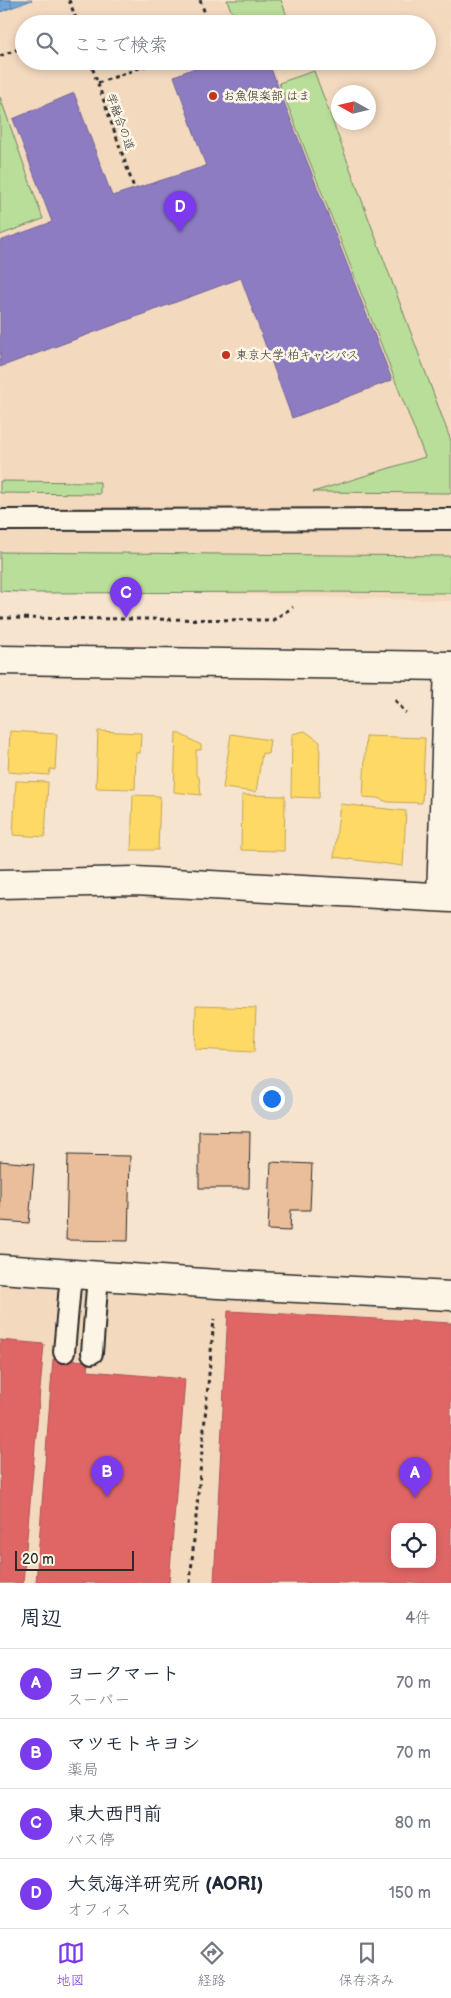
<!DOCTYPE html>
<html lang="ja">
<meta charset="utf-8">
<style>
:root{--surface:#fff;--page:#f2f2f3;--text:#1f2937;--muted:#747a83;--line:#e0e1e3;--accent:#7c3aed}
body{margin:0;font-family:"Balsamiq Sans","Klee One",sans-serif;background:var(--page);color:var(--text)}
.controls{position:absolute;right:15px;bottom:15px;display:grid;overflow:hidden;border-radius:10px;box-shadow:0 2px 8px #0003}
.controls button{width:45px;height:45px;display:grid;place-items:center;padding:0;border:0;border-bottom:1px solid var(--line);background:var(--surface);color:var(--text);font:25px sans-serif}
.compass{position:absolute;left:331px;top:85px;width:45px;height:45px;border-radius:50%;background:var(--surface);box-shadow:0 2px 8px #0003;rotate:278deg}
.scale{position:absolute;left:15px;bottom:12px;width:119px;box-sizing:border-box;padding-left:5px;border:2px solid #2b2b2b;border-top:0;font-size:14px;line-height:18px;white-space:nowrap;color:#2b2b2b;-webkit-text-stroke:4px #fcf5e5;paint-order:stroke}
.you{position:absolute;left:271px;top:1098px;width:18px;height:18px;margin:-12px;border:4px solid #fff;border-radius:50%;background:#1a73e8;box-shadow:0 0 0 8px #1a73e833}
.badge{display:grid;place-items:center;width:32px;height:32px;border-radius:50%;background:var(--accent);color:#fff;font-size:16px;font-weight:700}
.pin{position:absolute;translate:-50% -41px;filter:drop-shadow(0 1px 2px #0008)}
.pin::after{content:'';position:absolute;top:26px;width:18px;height:15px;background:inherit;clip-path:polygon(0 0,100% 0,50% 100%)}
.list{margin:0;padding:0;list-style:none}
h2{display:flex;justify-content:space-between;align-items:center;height:65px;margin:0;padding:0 20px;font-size:21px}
h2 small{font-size:16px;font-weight:400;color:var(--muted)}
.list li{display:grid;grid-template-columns:32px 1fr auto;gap:15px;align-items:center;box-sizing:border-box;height:70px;padding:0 20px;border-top:1px solid var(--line)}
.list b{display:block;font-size:19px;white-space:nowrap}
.list p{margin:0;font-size:16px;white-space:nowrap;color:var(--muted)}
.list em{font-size:16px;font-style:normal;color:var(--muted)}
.icon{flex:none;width:28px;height:28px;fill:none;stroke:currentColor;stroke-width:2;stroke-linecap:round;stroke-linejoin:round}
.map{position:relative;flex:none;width:451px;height:1583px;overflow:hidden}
.search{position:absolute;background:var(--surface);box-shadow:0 2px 8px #0003;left:15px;right:15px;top:15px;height:55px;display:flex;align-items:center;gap:12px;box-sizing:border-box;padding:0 18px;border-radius:28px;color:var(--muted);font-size:19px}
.sheet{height:345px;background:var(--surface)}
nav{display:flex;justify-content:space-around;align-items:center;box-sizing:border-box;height:70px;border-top:1px solid var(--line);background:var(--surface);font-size:14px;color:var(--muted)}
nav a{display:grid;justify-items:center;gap:2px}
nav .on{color:var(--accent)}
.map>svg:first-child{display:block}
.built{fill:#f3d9be;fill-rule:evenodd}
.green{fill:#b8de99;stroke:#728462}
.homes{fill:#ffd966;stroke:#bfa554}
.shops{fill:#e06666;stroke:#aa5454;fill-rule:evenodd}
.offices{fill:#8e7cc3;stroke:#706495}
.schools{fill:#6fa8dc;stroke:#5b82a7}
.building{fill:#eabe9a;stroke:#2b2b2b}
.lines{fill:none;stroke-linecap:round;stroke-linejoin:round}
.lane-casing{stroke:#2b2b2b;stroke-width:24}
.street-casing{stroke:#2b2b2b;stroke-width:31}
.secondary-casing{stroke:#2b2b2b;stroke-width:31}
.path{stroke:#2b2b2b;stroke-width:3;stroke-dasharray:4 4;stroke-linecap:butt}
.lane{stroke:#fcf5e5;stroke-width:20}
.street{stroke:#fcf5e5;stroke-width:28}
.secondary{stroke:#fcf5e5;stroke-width:28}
.poi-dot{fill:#c8321e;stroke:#fcf5e5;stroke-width:2}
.labels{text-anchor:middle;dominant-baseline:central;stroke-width:5;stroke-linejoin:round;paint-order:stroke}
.poi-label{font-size:12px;fill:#2b2b2b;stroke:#fcf5e5;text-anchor:start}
.street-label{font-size:12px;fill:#2b2b2b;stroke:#fcf5e5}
</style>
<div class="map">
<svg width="451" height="1583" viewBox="0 0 451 1583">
<rect width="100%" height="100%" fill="#f7e4ce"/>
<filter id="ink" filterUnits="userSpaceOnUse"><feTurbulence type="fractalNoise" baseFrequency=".02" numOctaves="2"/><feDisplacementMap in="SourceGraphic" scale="10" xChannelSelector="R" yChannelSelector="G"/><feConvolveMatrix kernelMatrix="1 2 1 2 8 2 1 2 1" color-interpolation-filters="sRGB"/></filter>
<g filter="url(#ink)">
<path class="built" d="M 0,0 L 451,0 L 451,601 L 0,587 ZM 24,24 L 427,24 L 427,61 L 24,61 ZM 338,92 L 368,92 L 368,122 L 338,122 Z
M 0,1285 L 451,1312 L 451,1583 L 0,1583 ZM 395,1527 L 432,1527 L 432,1564 L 395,1564 Z"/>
<path class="green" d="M 227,0 L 281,0 L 290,24 L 236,24 Z
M 314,71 L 451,441 L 451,493 L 313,492 L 425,457 L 279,83 Z
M 0,97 L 43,219 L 0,235 Z
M 0,481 L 100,482 L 100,494 L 0,493 Z
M 0,552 L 451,556 L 451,593 L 313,592 L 36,593 L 0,591 Z"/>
<path class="homes" d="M 10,731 L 57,734 L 55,770 L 50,769 L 49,775 L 8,772 Z
M 98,731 L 141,733 L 140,753 L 136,753 L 135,789 L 96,788 Z
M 305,731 L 320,742 L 319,798 L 291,797 L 292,734 Z
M 176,732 L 201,745 L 201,750 L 196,750 L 196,775 L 199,777 L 201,795 L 174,792 Z
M 231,734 L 270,740 L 268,754 L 262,753 L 256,792 L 223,788 Z
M 366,736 L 425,738 L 422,803 L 388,802 L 377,798 L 363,797 Z
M 16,781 L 48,782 L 45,837 L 13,835 Z
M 133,795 L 160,796 L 158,850 L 131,850 Z
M 242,795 L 285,796 L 284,851 L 241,850 Z
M 340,804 L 406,811 L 403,866 L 334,857 Z
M 196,1006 L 256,1008 L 254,1052 L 195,1049 Z"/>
<path class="shops" d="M 228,1311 L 451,1323 L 451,1583 L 214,1583 ZM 395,1527 L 432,1527 L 432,1564 L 395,1564 Z
M 0,1340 L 44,1344 L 23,1583 L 0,1583 Z
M 53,1359 L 89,1361 L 88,1371 L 185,1379 L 169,1583 L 36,1583 Z"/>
<path class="offices" d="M 213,61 L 268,61 L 392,380 L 292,418 L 241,278 L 0,367 L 0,241 L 52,222 L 13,119 L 74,93 L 112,196 L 206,166 L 174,76 Z"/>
<path class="schools" d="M 0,0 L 32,0 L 0,12 Z
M 0,0 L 10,0 L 12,7 L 0,12 Z"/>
<path class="building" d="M 199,1131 L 250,1132 L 249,1188 L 199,1188 Z
M 68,1155 L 130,1156 L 128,1241 L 66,1240 Z
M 0,1161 L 34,1164 L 29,1223 L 0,1221 Z
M 271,1162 L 312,1164 L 310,1210 L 291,1210 L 290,1231 L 268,1230 Z"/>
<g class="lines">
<defs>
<path id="lane" d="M 0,520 L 451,519
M 64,1352 L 71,1274
M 92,1353 L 98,1275"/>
<path id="street" d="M 0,884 L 135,881 L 451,898
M 441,897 L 449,666
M 0,1269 L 218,1284 L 451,1296"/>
<path id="secondary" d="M 0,660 L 451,666"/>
</defs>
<use href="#lane" class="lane-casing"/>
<use href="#street" class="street-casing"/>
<use href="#secondary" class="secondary-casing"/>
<path class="path" d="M 69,0 L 78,24
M 200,0 L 209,24
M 0,56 L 24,47
M 90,61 L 134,188
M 98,83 L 159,61
M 0,618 L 273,620 L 293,607
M 395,700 L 406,713
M 190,1583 L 214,1319"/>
<use href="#lane" class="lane"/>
<use href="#street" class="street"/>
<use href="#secondary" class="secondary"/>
</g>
</g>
<g class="poi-dot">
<circle cx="213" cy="96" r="5"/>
<circle cx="226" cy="355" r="5"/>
</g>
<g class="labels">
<g class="poi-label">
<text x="223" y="96">お魚倶楽部 はま</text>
<text x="236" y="355">東京大学 柏キャンパス</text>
</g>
<g class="street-label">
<text transform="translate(120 122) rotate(70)">学融合の道</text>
</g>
</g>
</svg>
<div class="controls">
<button><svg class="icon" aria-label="locate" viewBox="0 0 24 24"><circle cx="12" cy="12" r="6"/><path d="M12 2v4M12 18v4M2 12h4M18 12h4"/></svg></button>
</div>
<svg class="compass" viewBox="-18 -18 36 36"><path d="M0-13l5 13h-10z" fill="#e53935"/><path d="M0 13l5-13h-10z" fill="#747a83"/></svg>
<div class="scale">20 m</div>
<div class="you"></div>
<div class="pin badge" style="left:415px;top:1498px">A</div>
<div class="pin badge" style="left:107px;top:1497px">B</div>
<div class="pin badge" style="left:126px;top:618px">C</div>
<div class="pin badge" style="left:180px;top:232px">D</div>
<div class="search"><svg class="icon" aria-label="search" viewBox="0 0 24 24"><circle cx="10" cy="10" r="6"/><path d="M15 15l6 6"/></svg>ここで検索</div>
</div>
<section class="sheet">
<h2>周辺<small>4件</small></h2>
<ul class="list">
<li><span class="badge">A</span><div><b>ヨークマート</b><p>スーパー</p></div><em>70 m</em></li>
<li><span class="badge">B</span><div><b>マツモトキヨシ</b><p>薬局</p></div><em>70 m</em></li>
<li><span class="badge">C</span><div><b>東大西門前</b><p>バス停</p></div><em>80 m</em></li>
<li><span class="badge">D</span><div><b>大気海洋研究所 (AORI)</b><p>オフィス</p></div><em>150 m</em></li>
</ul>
</section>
<nav>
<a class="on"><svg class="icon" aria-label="map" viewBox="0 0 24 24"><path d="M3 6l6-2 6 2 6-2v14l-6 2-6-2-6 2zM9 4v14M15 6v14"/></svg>地図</a>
<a><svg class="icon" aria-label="directions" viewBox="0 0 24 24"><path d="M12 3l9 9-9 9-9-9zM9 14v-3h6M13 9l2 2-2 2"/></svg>経路</a>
<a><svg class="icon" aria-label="saved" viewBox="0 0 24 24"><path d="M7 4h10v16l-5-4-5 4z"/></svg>保存済み</a>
</nav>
